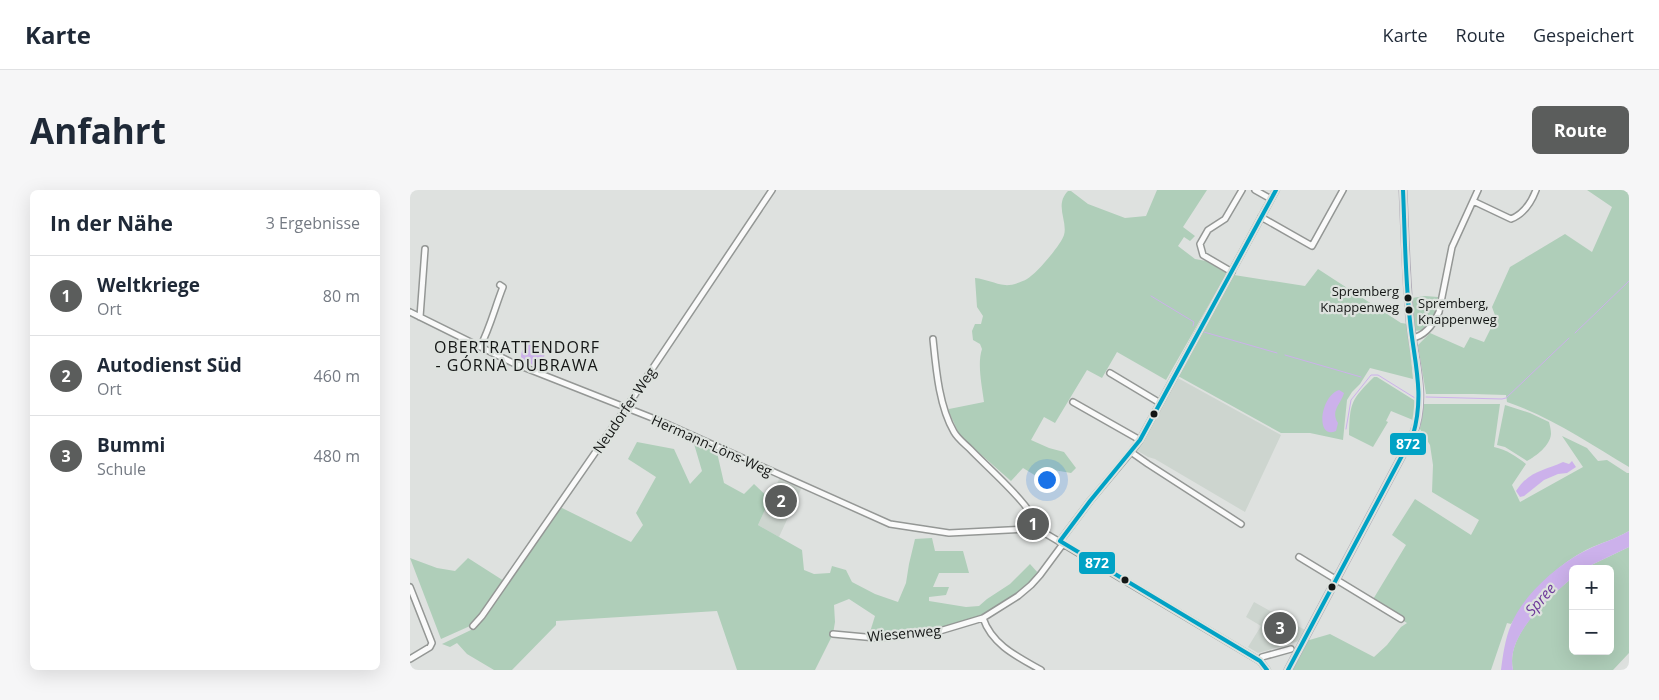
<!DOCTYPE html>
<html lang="de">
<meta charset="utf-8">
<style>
:root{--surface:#fff;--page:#f6f6f7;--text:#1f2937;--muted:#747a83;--line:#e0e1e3;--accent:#5b5d5c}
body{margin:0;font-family:"Open Sans",sans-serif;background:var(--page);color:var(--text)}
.controls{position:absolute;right:15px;bottom:15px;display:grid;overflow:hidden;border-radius:8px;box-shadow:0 5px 20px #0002}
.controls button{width:45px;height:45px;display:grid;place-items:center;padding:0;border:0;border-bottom:1px solid var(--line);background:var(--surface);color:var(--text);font:25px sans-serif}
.you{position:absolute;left:636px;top:289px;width:18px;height:18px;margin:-12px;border:4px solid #fff;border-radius:50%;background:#1a73e8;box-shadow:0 0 0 8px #1a73e833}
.badge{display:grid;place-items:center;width:32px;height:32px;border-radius:50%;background:var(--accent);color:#fff;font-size:16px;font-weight:700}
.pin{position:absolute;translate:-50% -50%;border:2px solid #fff;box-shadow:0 1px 5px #0006}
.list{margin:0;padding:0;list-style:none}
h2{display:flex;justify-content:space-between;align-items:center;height:65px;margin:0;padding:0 20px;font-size:21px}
h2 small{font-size:16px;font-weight:400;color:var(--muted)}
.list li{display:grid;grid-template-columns:32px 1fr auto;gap:15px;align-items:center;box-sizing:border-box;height:80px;padding:0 20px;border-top:1px solid var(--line)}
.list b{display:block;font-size:19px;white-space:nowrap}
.list p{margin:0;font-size:16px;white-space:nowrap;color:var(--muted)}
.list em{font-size:16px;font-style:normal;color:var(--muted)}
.map{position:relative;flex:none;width:1219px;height:480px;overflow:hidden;border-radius:8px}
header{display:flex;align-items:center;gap:30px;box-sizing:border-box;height:70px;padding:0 25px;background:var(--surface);border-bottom:1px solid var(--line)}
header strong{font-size:24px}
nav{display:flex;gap:28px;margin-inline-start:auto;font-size:18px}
.intro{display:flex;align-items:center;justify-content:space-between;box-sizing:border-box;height:120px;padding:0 30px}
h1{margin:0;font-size:35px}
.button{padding:12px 22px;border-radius:8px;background:var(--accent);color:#fff;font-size:18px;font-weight:700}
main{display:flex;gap:30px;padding:0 30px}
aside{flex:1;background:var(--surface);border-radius:8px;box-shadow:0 5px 20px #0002}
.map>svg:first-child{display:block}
.built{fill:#cdd5cf}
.green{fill:#afceb9}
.water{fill:#ccb1eb}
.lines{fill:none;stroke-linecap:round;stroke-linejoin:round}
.stream{stroke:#ccb1eb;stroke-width:1}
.minor-casing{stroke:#949795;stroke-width:8}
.major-casing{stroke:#aea9b5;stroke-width:9}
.minor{stroke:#fafafa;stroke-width:5}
.major{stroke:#eeebf2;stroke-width:7}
.bus-1-casing{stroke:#dde2de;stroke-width:8}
.bus-1{stroke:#01a2c5;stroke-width:4}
.bus-dot{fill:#141615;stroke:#dde2de;stroke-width:2}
.labels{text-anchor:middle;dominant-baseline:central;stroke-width:4.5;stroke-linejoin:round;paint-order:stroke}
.bus-label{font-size:13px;fill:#141615;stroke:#dde2de;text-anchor:end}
.street-label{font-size:14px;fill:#141615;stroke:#dde2de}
.water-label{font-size:15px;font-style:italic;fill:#6e399a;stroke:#dde2de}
.quarter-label{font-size:16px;letter-spacing:1px;fill:#141615;stroke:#dde2de}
.line-badge{stroke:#dde2de;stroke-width:2}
.badge-label{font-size:14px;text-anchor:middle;font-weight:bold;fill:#fff}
</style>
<header>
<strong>Karte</strong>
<nav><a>Karte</a><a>Route</a><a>Gespeichert</a></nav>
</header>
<div class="intro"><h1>Anfahrt</h1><a class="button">Route</a></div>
<main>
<aside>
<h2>In der Nähe<small>3 Ergebnisse</small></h2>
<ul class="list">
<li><span class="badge">1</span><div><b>Weltkriege</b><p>Ort</p></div><em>80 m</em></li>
<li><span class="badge">2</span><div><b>Autodienst Süd</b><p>Ort</p></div><em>460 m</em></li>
<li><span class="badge">3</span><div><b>Bummi</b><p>Schule</p></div><em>480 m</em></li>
</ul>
</aside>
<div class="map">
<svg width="1219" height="480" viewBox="0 0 1219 480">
<rect width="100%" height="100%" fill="#dee1df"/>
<path class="built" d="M 766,187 L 871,245 L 835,322 L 745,269 L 738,267 L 726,260 Z
M 370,287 L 392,297 L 369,347 L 348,335 Z
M 844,412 L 895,440 L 889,451 L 848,463 L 838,457 L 851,436 L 836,427 Z"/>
<path class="green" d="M 747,0 L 797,0 L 773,37 L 785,46 L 780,51 L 774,47 L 768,56 L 785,69 L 796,71 L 818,84 L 814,88 L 756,190 L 707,162 L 692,188 L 677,180 L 645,233 L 634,227 L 621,250 L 639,258 L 654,262 L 666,278 L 661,283 L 638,279 L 636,292 L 613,278 L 601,291 L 550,246 L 539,222 L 539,219 L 574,212 C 572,196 567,174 572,159 L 570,154 L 563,150 L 562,141 L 565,134 L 571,134 L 573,126 L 567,117 L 565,88 C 576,89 585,94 595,95 C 600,96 612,92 617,89 C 626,84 651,55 654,45 C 658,31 644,15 658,1 L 661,1 L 678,14 L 715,28 L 736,26 Z
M 1177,0 L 1219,0 L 1219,277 C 1179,253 1141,227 1097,212 L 1096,205 L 1063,204 L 1016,204 L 1008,155 L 1020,143 L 1054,158 L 1060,147 L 1074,152 L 1086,128 L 1082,117 L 1100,77 L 1155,44 L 1182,62 L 1202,17 Z
M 908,79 L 991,133 L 998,134 L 1003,189 L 960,178 L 950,194 L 942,202 L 937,210 L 933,250 L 900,243 L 871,243 L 768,186 L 824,85 L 895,96 Z
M 1015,106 L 1028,107 L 1024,128 L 1015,140 L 1004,141 L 1002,108 Z
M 964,187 L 967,187 L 1007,212 L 1003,230 L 981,221 L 976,231 L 978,232 L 963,257 L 939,245 C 940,212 941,210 964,187 Z
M 1013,214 L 1090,214 L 1084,257 C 1097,260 1106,266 1116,274 L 1102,295 L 1110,312 L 1173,277 L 1152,246 L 1177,258 L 1188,271 L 1197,270 L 1217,283 L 1219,283 L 1219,341 C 1206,349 1190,353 1176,360 C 1144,377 1120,403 1101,434 L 1097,433 L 1081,480 L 881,480 L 896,451 L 920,444 L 964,467 L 977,455 L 991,437 L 997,433 L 962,411 L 996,355 L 982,345 L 1005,309 L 1061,345 L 1069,330 L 1022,302 L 1023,275 L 1020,255 L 1010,239 Z
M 1095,215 L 1120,223 L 1139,232 C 1140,236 1141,240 1141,244 C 1140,256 1126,266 1117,271 L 1095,257 L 1087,255 Z
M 282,247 L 306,258 L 314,293 L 334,304 L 344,294 L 360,309 L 348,335 L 392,360 L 394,380 L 404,384 L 420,383 L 422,376 L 436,380 L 442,392 L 465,404 L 488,412 L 496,393 L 499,374 L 505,349 L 522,348 L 525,361 L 553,361 L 559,383 L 529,383 L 523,397 L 539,397 L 536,405 L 519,407 L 519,411 L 556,417 L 569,416 L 577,409 L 600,394 L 620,374 L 629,384 C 587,431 524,446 463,443 L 460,442 L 465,426 L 439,409 L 424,415 L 425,432 L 423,444 L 405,480 L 327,480 L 307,421 L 146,431 L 146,435 L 102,480 L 84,480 L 57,464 L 47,453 L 40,457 L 32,454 L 63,439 L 71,431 L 150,317 L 221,352 L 233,335 L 226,323 L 246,287 L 218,269 L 227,252 L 264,259 L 280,294 L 292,281 Z
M 1219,357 L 1219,463 L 1203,480 L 1103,480 C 1095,444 1139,408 1163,387 L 1163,461 L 1200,461 L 1200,379 L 1173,379 Z
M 0,368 L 27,378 L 45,381 L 58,368 L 94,391 L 66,431 L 60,436 L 31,449 Z"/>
<path class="water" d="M 121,154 L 133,159 C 136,166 134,170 129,176 L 123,175 L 111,169 C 111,160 113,157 121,154 Z
M 929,200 L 934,203 C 931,214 920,221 928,233 L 926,241 C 905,250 910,206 929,200 Z
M 1162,271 L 1166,277 L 1157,283 L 1148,284 L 1134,290 L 1114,306 L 1110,307 L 1106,301 C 1120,280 1134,281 1153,272 L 1159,274 Z
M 1219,341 L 1219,357 L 1173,379 L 1163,379 L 1163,387 C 1139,408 1095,445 1103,480 L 1091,480 C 1093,465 1095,449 1101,435 C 1113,405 1148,374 1177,360 C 1190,353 1206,349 1219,341 Z"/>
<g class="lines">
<path class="stream" d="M 741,106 L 784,132 L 783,136
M 794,142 L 867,163
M 1165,143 L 1219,91
M 875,165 L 951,187
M 1016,207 L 1092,209 L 1096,208 L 1159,148
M 936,239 L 941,210 L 961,185 L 968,185 L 1005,208"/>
<defs>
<path id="minor" d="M 845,0 L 861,9
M 1063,11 L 1101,29 C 1114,24 1121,13 1126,0
M 851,27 L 902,56 L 933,0
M 822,82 L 793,65 L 790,54 L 798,40 L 815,29 L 832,0
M 0,122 L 103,173 L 250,231 L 480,334 L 539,343 L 616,339 L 633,342 L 850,471 L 857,480
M 10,127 L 15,59
M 1002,148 C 1015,146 1024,133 1029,122 L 1042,57 L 1068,0
M 523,149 C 526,179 529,216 544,242 C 548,249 555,254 560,259 C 578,278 624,317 629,340
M 70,157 C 80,138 85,117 93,97 L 90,95
M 700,183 L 750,213
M 663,212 L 730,250
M 721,262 L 738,274 L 831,334
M 650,351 L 680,311 L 721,262 L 730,250 L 866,0
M 889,367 L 991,429
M 0,397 L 22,453 L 20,457 L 0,469
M 573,428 C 582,455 608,467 631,480
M 63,436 L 72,426 L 216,218 L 362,0
M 423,444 L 466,448 L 523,443 L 573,428 L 608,406 L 621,395 L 630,385 L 653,354
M 850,471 L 852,467 L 881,459"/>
<path id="major" d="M 878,480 L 1003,245 C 1018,207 1004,170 1000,131 C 996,88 995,44 993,0"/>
</defs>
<use href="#minor" class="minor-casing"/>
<use href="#major" class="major-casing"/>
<use href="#minor" class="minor"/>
<use href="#major" class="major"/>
<defs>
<path id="bus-1" d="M 857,480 L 850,471 L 650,351 L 680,311 L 730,250 L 866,0
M 878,480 L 1003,245 C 1015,204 1004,171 1000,131 C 995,87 995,44 993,0"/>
</defs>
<use href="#bus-1" class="bus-1-casing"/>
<use href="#bus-1" class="bus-1"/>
</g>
<g class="bus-dot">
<circle cx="998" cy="108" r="4.5"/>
<circle cx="999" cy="120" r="4.5"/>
<circle cx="744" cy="224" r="4.5"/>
<circle cx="715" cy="390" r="4.5"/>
<circle cx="922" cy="397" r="4.5"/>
</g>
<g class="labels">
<g class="bus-label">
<text x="989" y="101">Spremberg<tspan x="989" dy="16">Knappenweg</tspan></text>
<text x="1008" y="113" text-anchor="start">Spremberg,<tspan x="1008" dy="16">Knappenweg</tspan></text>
</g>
<g class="street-label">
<text transform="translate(214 220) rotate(-56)">Neudorfer Weg</text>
<text transform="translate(302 255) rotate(24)">Hermann-Löns-Weg</text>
<text transform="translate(494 443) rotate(-5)">Wiesenweg</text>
</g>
<g class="water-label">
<text transform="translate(1130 409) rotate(-48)">Spree</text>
</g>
<g class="quarter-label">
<text x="107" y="157">OBERTRATTENDORF<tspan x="107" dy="18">- GÓRNA DUBRAWA</tspan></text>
</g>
</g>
<g class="line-badge">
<rect x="979" y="242" width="38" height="24" rx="5" fill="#01a2c5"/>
<rect x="668" y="361" width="38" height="24" rx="5" fill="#01a2c5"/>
</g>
<g class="badge-label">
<text x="998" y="259">872</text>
<text x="687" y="378">872</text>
</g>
</svg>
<div class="controls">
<button>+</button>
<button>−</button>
</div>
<div class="you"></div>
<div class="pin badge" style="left:623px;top:334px">1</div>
<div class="pin badge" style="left:371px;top:311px">2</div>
<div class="pin badge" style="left:870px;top:438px">3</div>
</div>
</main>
